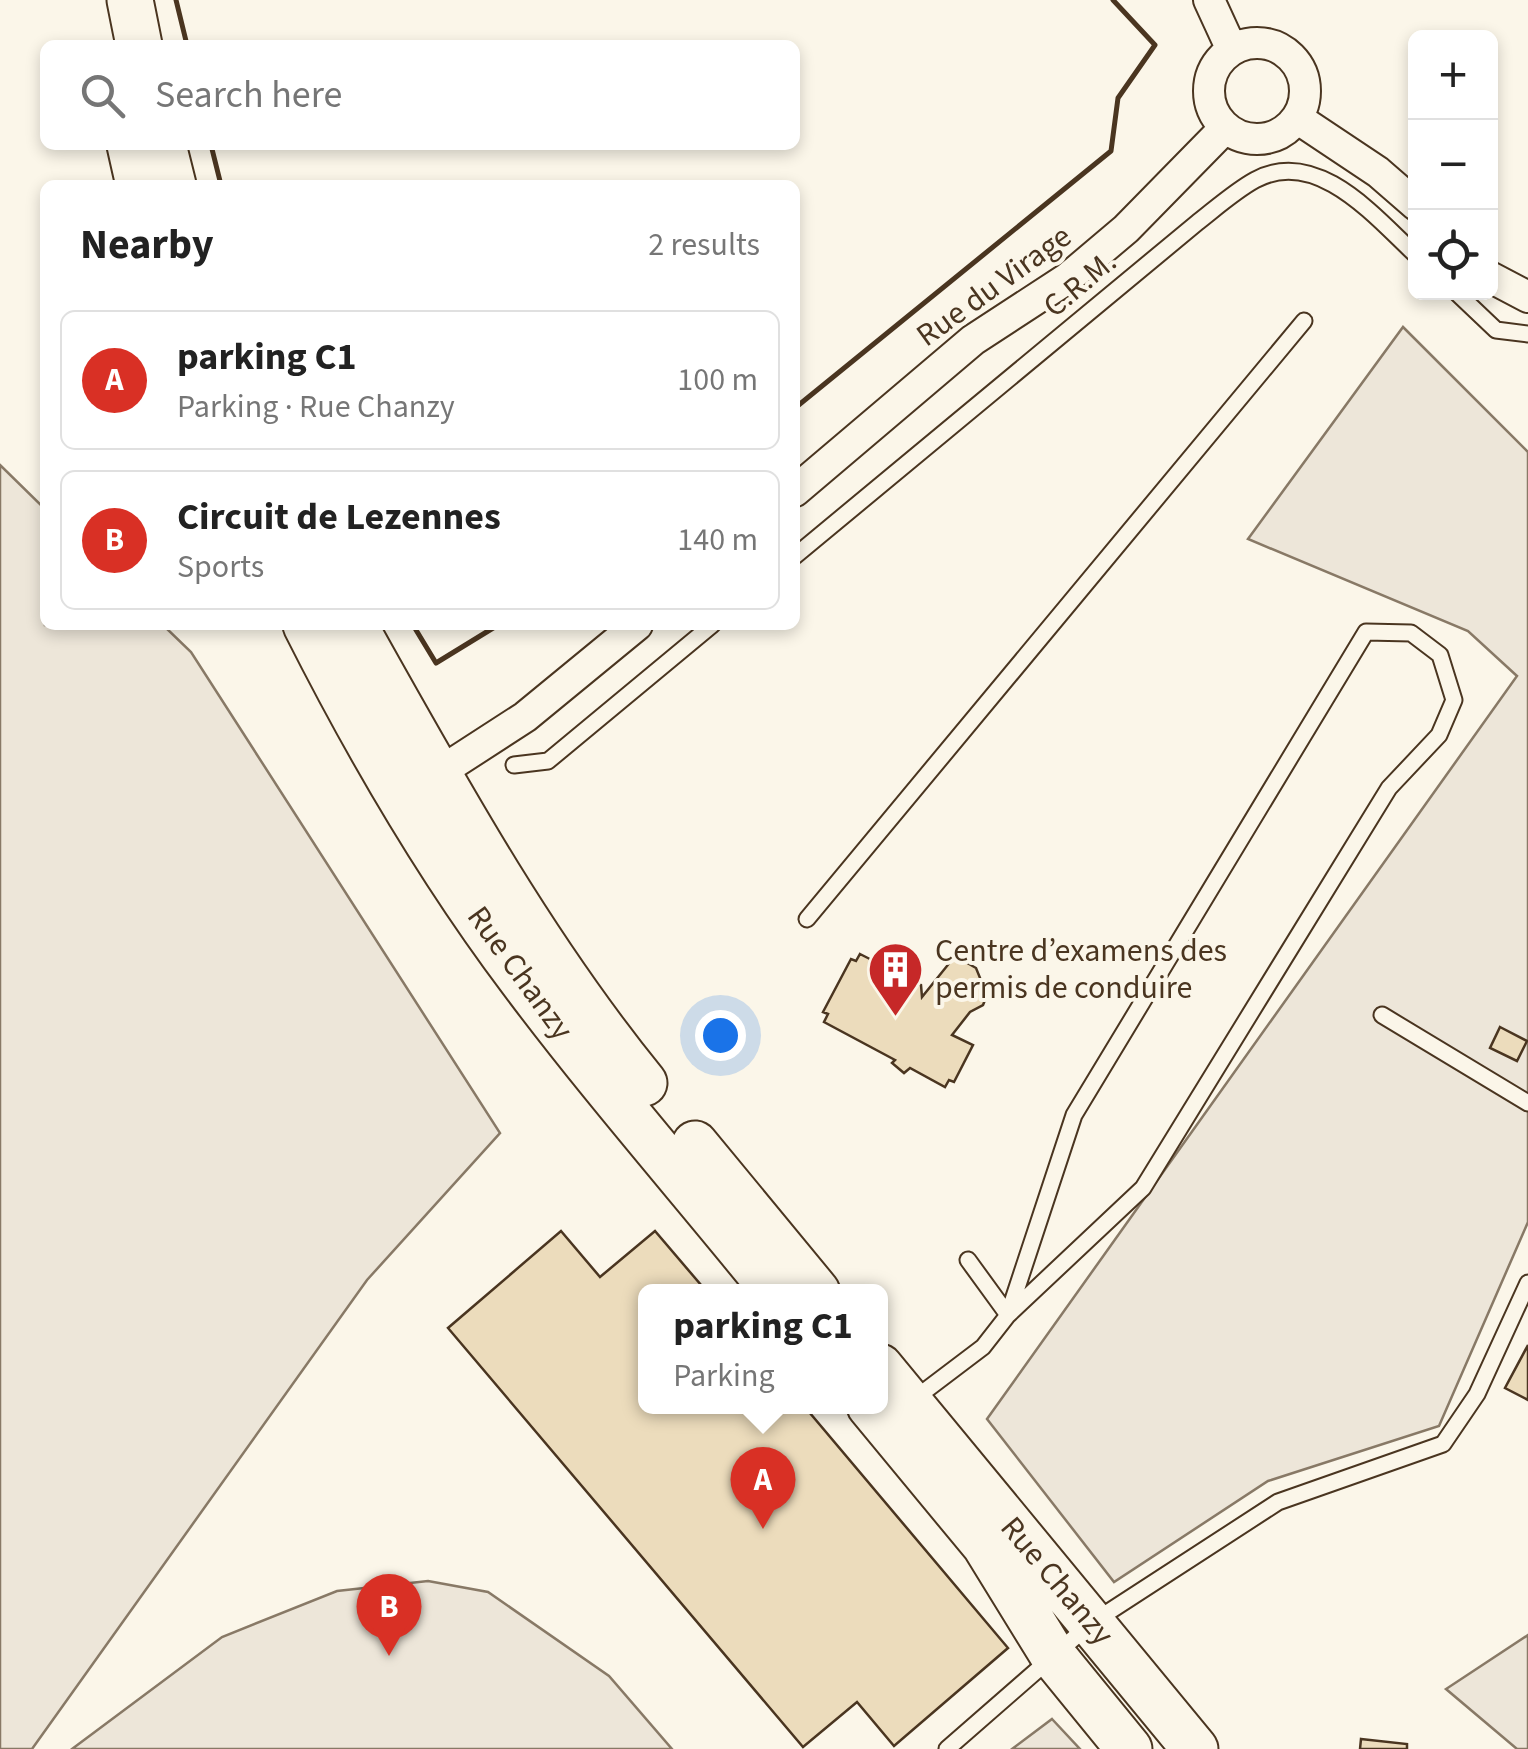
<!DOCTYPE html>
<meta charset="utf-8">
<style>
:root{--surface:#fff;--page:#f2f2f2;--text:#222;--muted:#767676;--line:#e0e0e0;--accent:#d93025}
body{margin:0;font-family:"Source Sans 3",sans-serif;background:var(--page);color:var(--text)}
.controls{position:absolute;right:30px;top:30px;display:grid;overflow:hidden;border-radius:15px;box-shadow:0 5px 15px #0003}
.controls button{width:90px;height:90px;display:grid;place-items:center;padding:0;border:0;border-bottom:2px solid var(--line);background:var(--surface);color:var(--text);font:50px sans-serif}
.you{position:absolute;left:720px;top:1035px;width:35px;height:35px;margin:-25px;border:8px solid #fff;border-radius:50%;background:#1a73e8;box-shadow:0 0 0 15px #1a73e833}
.badge{display:grid;place-items:center;width:65px;height:65px;border-radius:50%;background:var(--accent);color:#fff;font-size:32px;font-weight:700}
.pin{position:absolute;translate:-50% -82px;filter:drop-shadow(0 2px 5px #0008)}
.pin::after{content:'';position:absolute;top:52px;width:35px;height:30px;background:inherit;clip-path:polygon(0 0,100% 0,50% 100%)}
.popup{position:absolute;left:638px;top:1284px;width:250px;height:130px;box-sizing:border-box;display:grid;place-content:center;border-radius:15px;background:var(--surface);filter:drop-shadow(0 2px 8px #0005);font-size:32px;white-space:nowrap;color:var(--muted)}
.popup b{font-size:38px;color:var(--text)}
.popup::after{content:'';position:absolute;left:50%;top:100%;margin-left:-20px;border:20px solid transparent;border-top-color:var(--surface)}
.list{margin:0;padding:0;list-style:none}
h2{display:flex;justify-content:space-between;align-items:center;height:130px;margin:0;padding:0 40px;font-size:42px}
h2 small{font-size:32px;font-weight:400;color:var(--muted)}
.list li{display:grid;grid-template-columns:65px 1fr auto;gap:30px;align-items:center;box-sizing:border-box;height:140px;margin:0 20px 20px;padding:0 20px;border:2px solid var(--line);border-radius:15px}
.list b{display:block;font-size:38px;white-space:nowrap}
.list p{margin:0;font-size:32px;white-space:nowrap;color:var(--muted)}
.list em{font-size:32px;font-style:normal;color:var(--muted)}
.icon{flex:none;width:55px;height:55px;fill:none;stroke:currentColor;stroke-width:2;stroke-linecap:round;stroke-linejoin:round}
.map{position:relative;flex:none;width:1528px;height:1749px;overflow:hidden}
.search{position:absolute;background:var(--surface);box-shadow:0 5px 15px #0003;left:40px;top:40px;width:760px;height:110px;display:flex;align-items:center;gap:25px;box-sizing:border-box;padding:0 35px;border-radius:15px;color:var(--muted);font-size:38px}
.panel{position:absolute;background:var(--surface);box-shadow:0 5px 15px #0003;left:40px;top:180px;width:760px;height:450px;border-radius:15px}
.map>svg:first-child{display:block}
.green{fill:#ede6d9;stroke:#887966;stroke-width:2.5}
.building{fill:#ecdcbc;stroke:#4a3520;stroke-width:2.5}
.lines{fill:none;stroke-linecap:round;stroke-linejoin:round}
.service-casing{stroke:#4a3520;stroke-width:19}
.minor-casing{stroke:#4a3520;stroke-width:34}
.secondary-casing{stroke:#4a3520;stroke-width:49}
.service{stroke:#fbf6e9;stroke-width:15}
.minor{stroke:#fbf6e9;stroke-width:30}
.secondary{stroke:#fbf6e9;stroke-width:45}
.wall{stroke:#4a3520;stroke-width:5}
.labels{text-anchor:middle;dominant-baseline:central;stroke-width:8;stroke-linejoin:round;paint-order:stroke}
.street-label{font-size:32px;fill:#4a3520;stroke:#fbf6e9}
.poi-label{font-size:32px;fill:#4a3520;stroke:#fbf6e9;text-anchor:start}
</style>
<div class="map">
<svg width="1528" height="1749" viewBox="0 0 1528 1749">
<rect width="100%" height="100%" fill="#fbf6e9"/>
<path class="green" d="M 1403,327 L 1528,452 L 1528,1222 L 1439,1426 L 1268,1481 L 1114,1582 L 987,1419 L 1517,676 L 1468,631 L 1248,539 Z
M 0,465 L 45,509 L 45,625 L 163,625 L 191,652 L 500,1133 L 367,1280 L 32,1749 L 0,1749 Z
M 428,1581 L 488,1592 L 609,1676 L 672,1749 L 72,1749 L 222,1637 L 337,1591 Z
M 1528,1635 L 1528,1749 L 1517,1749 L 1446,1689 Z
M 1052,1719 L 1080,1749 L 1012,1749 Z"/>
<path class="building" d="M 860,954 L 921,985 L 922,997 L 955,956 L 976,968 L 987,995 L 983,1005 L 970,1012 L 952,1035 L 973,1045 L 954,1082 L 949,1080 L 945,1087 L 910,1068 L 904,1073 L 892,1063 L 895,1060 L 824,1022 L 828,1014 L 823,1012 L 851,959 L 856,961 Z
M 1500,1027 L 1527,1041 L 1517,1061 L 1490,1048 Z
M 561,1231 L 600,1277 L 655,1231 L 707,1292 L 646,1292 L 646,1406 L 804,1406 L 1008,1648 L 894,1746 L 857,1702 L 803,1747 L 448,1328 Z
M 1528,1345 L 1528,1400 L 1505,1388 Z
M 1361,1739 L 1407,1744 L 1407,1749 L 1360,1749 Z"/>
<g class="lines">
<defs>
<path id="service" d="M 1456,292 L 1496,330 L 1528,334
M 795,556 L 1198,222 C 1216,208 1235,191 1255,180 C 1317,146 1376,218 1416,255
M 1366,632 L 1411,633 L 1440,655 L 1454,700 L 1439,735 L 1389,788 L 1143,1188 L 1008,1315 L 1074,1115 Z
M 514,765 L 548,761 L 712,625
M 807,919 L 1304,321
M 1382,1015 L 1528,1103
M 913,1400 L 983,1347 L 1008,1315 L 968,1260
M 947,1749 L 1090,1624 L 1278,1502 L 1443,1444 L 1477,1394 L 1528,1283"/>
<path id="minor" d="M 1209,0 L 1232,50
M1209 91a48 48 0 1 1 96 0a48 48 0 1 1-96 0Z
M 1297,118 L 1378,172 L 1416,205
M 1490,277 L 1528,297
M 795,491 L 973,340 L 1068,278 L 1126,229 L 1225,128
M 423,783 L 525,717 L 637,625"/>
<path id="secondary" d="M 130,0 L 139,45
M 130,145 L 139,185
M 163,145 L 173,185
M 306,625 C 368,748 439,870 522,980 C 602,1087 691,1188 775,1292
M 354,625 C 442,782 530,943 644,1083
M 695,1144 L 817,1292
M 880,1367 L 1195,1749
M 870,1406 L 985,1545 L 1054,1657 L 1129,1749"/>
</defs>
<use href="#service" class="service-casing"/>
<use href="#minor" class="minor-casing"/>
<use href="#secondary" class="secondary-casing"/>
<use href="#service" class="service"/>
<use href="#minor" class="minor"/>
<use href="#secondary" class="secondary"/>
<path class="wall" d="M 176,0 L 187,45
M 211,145 L 221,185
M 795,408 L 1111,151 L 1118,98 L 1155,45 L 1113,0
M 413,625 L 436,663 L 498,625"/>
</g>
<defs>
<symbol id="building-pin" viewBox="-11 -11 22 30"><path d="M0 17L-7.5 6A9.5 9.5 0 1 1 7.5 6Z" fill="#c62828" stroke="#fbf6e9"/><path d="M-4-6H4V6H1V3H-1V6H-4ZM-2.5-4.3h1.7v1.8h-1.7ZM.8-4.3h1.7v1.8H.8ZM-2.5-1h1.7V.8h-1.7ZM.8-1h1.7V.8H.8Z" fill="#fff"/></symbol>
</defs>
<g fill-rule="evenodd">
<use href="#building-pin" x="864" y="938" width="63" height="86"/>
</g>
<g class="labels">
<g class="street-label">
<text transform="translate(1080 284) rotate(-40)">C.R.M.</text>
<text transform="translate(994 286) rotate(-36)">Rue du Virage</text>
<text transform="translate(520 973) rotate(54)">Rue Chanzy</text>
<text transform="translate(1057 1581) rotate(50)">Rue Chanzy</text>
</g>
<g class="poi-label">
<text x="935" y="951">Centre d’examens des<tspan x="935" dy="37">permis de conduire</tspan></text>
</g>
</g>
</svg>
<div class="controls">
<button>+</button>
<button>−</button>
<button><svg class="icon" aria-label="locate" viewBox="0 0 24 24"><circle cx="12" cy="12" r="6"/><path d="M12 2v4M12 18v4M2 12h4M18 12h4"/></svg></button>
</div>
<div class="you"></div>
<div class="pin badge" style="left:763px;top:1529px">A</div>
<div class="popup"><b>parking C1</b>Parking</div>
<div class="pin badge" style="left:389px;top:1656px">B</div>
<div class="search"><svg class="icon" aria-label="search" viewBox="0 0 24 24"><circle cx="10" cy="10" r="6"/><path d="M15 15l6 6"/></svg>Search here</div>
<section class="panel">
<h2>Nearby<small>2 results</small></h2>
<ul class="list">
<li><span class="badge">A</span><div><b>parking C1</b><p>Parking · Rue Chanzy</p></div><em>100 m</em></li>
<li><span class="badge">B</span><div><b>Circuit de Lezennes</b><p>Sports</p></div><em>140 m</em></li>
</ul>
</section>
</div>
